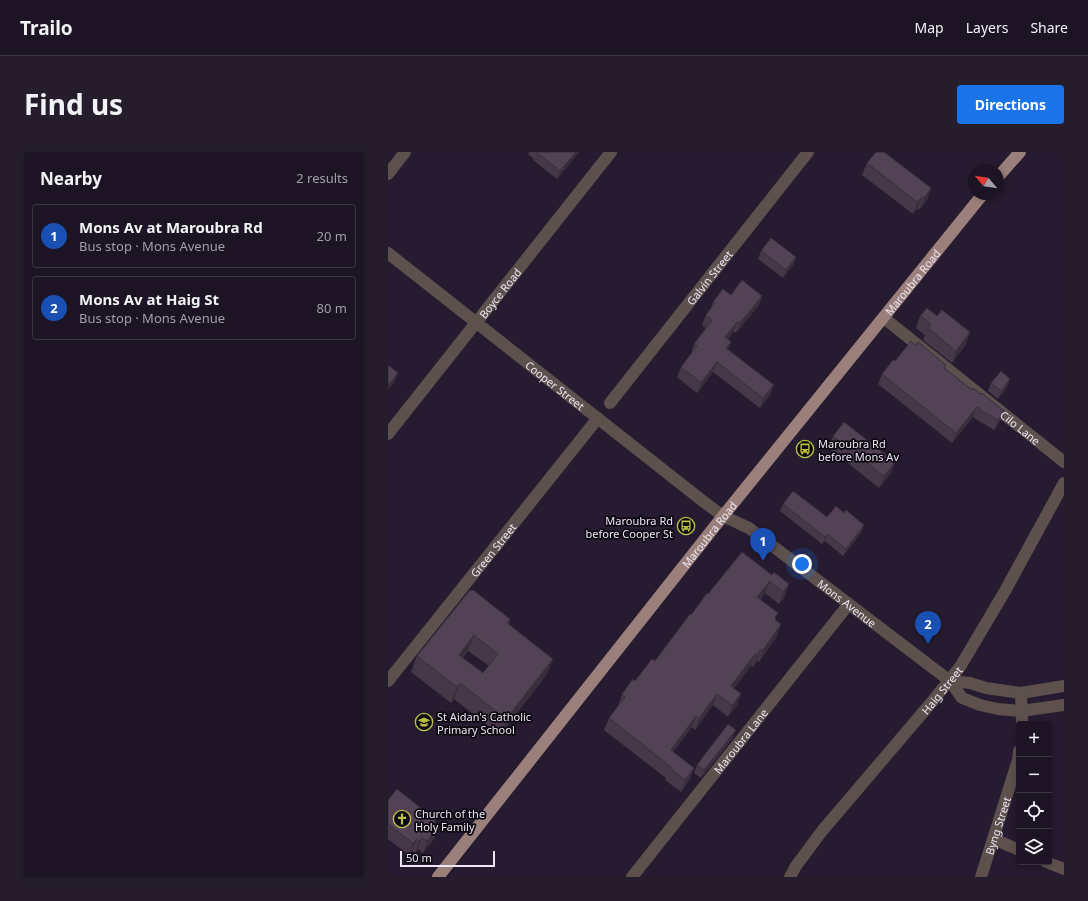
<!DOCTYPE html>
<meta charset="utf-8">
<style>
:root{--surface:#1c1424;--page:#251d2c;--text:#f1f3f6;--muted:#a09ea6;--line:#3a3341;--accent:#1a73e8}
body{margin:0;font-family:"Noto Sans",sans-serif;background:var(--page);color:var(--text)}
.controls{position:absolute;right:12px;bottom:12px;display:grid;overflow:hidden;border-radius:4px;box-shadow:0 2px 6px #0003}
.controls button{width:36px;height:36px;display:grid;place-items:center;padding:0;border:0;border-bottom:1px solid var(--line);background:var(--surface);color:var(--text);font:20px sans-serif}
.compass{position:absolute;left:580px;top:12px;width:36px;height:36px;border-radius:50%;background:var(--surface);box-shadow:0 2px 6px #0003;rotate:299deg}
.scale{position:absolute;left:12px;bottom:10px;width:95px;box-sizing:border-box;padding-left:4px;border:2px solid #ece6f4;border-top:0;font-size:11px;line-height:14px;white-space:nowrap;color:#ece6f4;-webkit-text-stroke:3px #0c0811;paint-order:stroke}
.you{position:absolute;left:414px;top:412px;width:14px;height:14px;margin:-10px;border:3px solid #fff;border-radius:50%;background:#1a73e8;box-shadow:0 0 0 6px #1a73e833}
.badge{display:grid;place-items:center;width:26px;height:26px;border-radius:50%;background:var(--accent);color:#fff;font-size:13px;font-weight:700}
.pin{position:absolute;translate:-50% -33px;filter:drop-shadow(0 1px 2px #0008)}
.pin::after{content:'';position:absolute;top:21px;width:14px;height:12px;background:inherit;clip-path:polygon(0 0,100% 0,50% 100%)}
.list{margin:0;padding:0;list-style:none}
h2{display:flex;justify-content:space-between;align-items:center;height:52px;margin:0;padding:0 16px;font-size:17px}
h2 small{font-size:13px;font-weight:400;color:var(--muted)}
.list li{display:grid;grid-template-columns:26px 1fr auto;gap:12px;align-items:center;box-sizing:border-box;height:64px;margin:0 8px 8px;padding:0 8px;border:1px solid var(--line);border-radius:4px}
.list b{display:block;font-size:15px;white-space:nowrap}
.list p{margin:0;font-size:13px;white-space:nowrap;color:var(--muted)}
.list em{font-size:13px;font-style:normal;color:var(--muted)}
.icon{flex:none;width:22px;height:22px;fill:none;stroke:currentColor;stroke-width:2;stroke-linecap:round;stroke-linejoin:round}
.map{position:relative;flex:none;width:676px;height:725px;overflow:hidden;border-radius:4px}
header{display:flex;align-items:center;gap:24px;box-sizing:border-box;height:56px;padding:0 20px;background:var(--surface);border-bottom:1px solid var(--line)}
header strong{font-size:19px}
nav{display:flex;gap:22px;margin-inline-start:auto;font-size:14px}
.intro{display:flex;align-items:center;justify-content:space-between;box-sizing:border-box;height:96px;padding:0 24px}
h1{margin:0;font-size:28px}
.button{padding:10px 18px;border-radius:4px;background:var(--accent);color:#fff;font-size:14px;font-weight:700}
main{display:flex;gap:24px;padding:0 24px}
aside{flex:1;background:var(--surface);border-radius:4px;box-shadow:0 2px 6px #0003}
.map>svg:first-child{display:block}
.lines{fill:none;stroke-linecap:round;stroke-linejoin:round}
.minor{stroke:#5d504d;stroke-width:12}
.major{stroke:#9a7f7a;stroke-width:12}
.wall{fill:#473849;fill-rule:evenodd}
.shaded-wall{fill:#3a2e3c}
.building{fill:#534155;stroke:#3a2e3c;fill-rule:evenodd}
.labels{text-anchor:middle;dominant-baseline:central;stroke-width:3.5;stroke-linejoin:round;paint-order:stroke}
.street-label{font-size:11px;fill:#ece6f4;stroke:#0c0811}
.poi-label{font-size:11px;fill:#ece6f4;stroke:#0c0811;text-anchor:start}
</style>
<header>
<strong>Trailo</strong>
<nav><a>Map</a><a>Layers</a><a>Share</a></nav>
</header>
<div class="intro"><h1>Find us</h1><a class="button">Directions</a></div>
<main>
<aside>
<h2>Nearby<small>2 results</small></h2>
<ul class="list">
<li><span class="badge" style="background:#1a4fb4">1</span><div><b>Mons Av at Maroubra Rd</b><p>Bus stop · Mons Avenue</p></div><em>20 m</em></li>
<li><span class="badge" style="background:#1a4fb4">2</span><div><b>Mons Av at Haig St</b><p>Bus stop · Mons Avenue</p></div><em>80 m</em></li>
</ul>
</aside>
<div class="map">
<svg width="676" height="725" viewBox="0 0 676 725">
<rect width="100%" height="100%" fill="#261b30"/>
<g class="lines">
<g class="minor">
<path d="M 0,22 L 17,0"/>
<path id="s1" d="M 0,101 L 316,350 L 335,364 L 361,376 L 562,529 L 574,546 L 592,553 L 610,557 L 633,559 L 676,553"/>
<path id="s2" d="M 496,166 L 676,310"/>
<path id="s3" d="M 222,251 L 420,0"/>
<path id="s4" d="M 0,282 L 223,0"/>
<path id="s5" d="M 0,529 L 210,266"/>
<path d="M 562,529 L 582,531 L 598,536 L 633,541 L 676,534"/>
<path d="M 633,541 L 634,572"/>
<path d="M 606,687 L 631,698"/>
<path d="M 658,710 L 676,717"/>
<path id="s6" d="M 244,725 L 460,453"/>
<path id="s7" d="M 402,725 L 408,714 L 434,679 L 543,551 L 572,515 L 617,439 L 676,331"/>
<path id="s8" d="M 593,725 L 630,608 L 631,599"/>
</g>
<g class="major">
<path d="M 610,25 L 632,0"/>
<path id="s9" d="M 50,725 L 335,364 L 595,42"/>
</g>
</g>
<path class="wall" d="M 141,0 L 191,0 L 169,27 L 145,8 L 146,7 L 140,2 Z
M 479,11 L 543,36 L 539,48 L 531,58 L 530,56 L 525,62 L 474,23 Z
M 373,99 L 408,105 L 405,113 L 395,126 L 370,107 Z
M 343,143 L 374,144 L 371,153 L 348,181 L 346,179 L 340,187 L 343,190 L 340,197 L 382,243 L 372,256 L 325,220 L 309,241 L 289,225 L 293,215 L 303,202 L 306,192 L 318,176 L 314,173 L 318,163 L 322,158 L 325,150 Z
M 532,164 L 578,192 L 564,211 L 535,188 L 537,183 L 528,176 Z
M 507,209 L 557,216 L 584,238 L 593,242 L 616,259 L 612,269 L 606,278 L 595,271 L 595,272 L 585,265 L 564,291 L 490,232 L 494,222 Z
M 603,231 L 619,235 L 610,247 L 600,239 Z
M 445,284 L 507,310 L 503,321 L 491,336 L 441,296 Z
M 395,352 L 439,365 L 456,361 L 476,373 L 473,381 L 455,404 L 437,389 L 434,392 L 392,359 Z
M 386,420 L 397,444 L 391,452 L 377,441 L 372,448 L 388,468 L 389,484 L 371,510 L 369,509 L 365,515 L 363,514 L 346,536 L 349,553 L 340,565 L 325,553 L 307,578 L 304,575 L 285,600 L 302,627 L 293,640 L 277,628 L 278,626 L 216,578 L 221,566 L 230,554 L 234,542 L 267,509 L 303,463 L 320,442 L 384,423 Z
M 122,467 L 121,472 L 159,522 L 112,583 L 66,547 L 63,551 L 23,520 L 29,504 ZM 80,499 L 101,514 L 95,521 L 75,506 Z
M 345,586 L 313,626 L 306,621 L 309,613 Z
M 0,648 L 46,673 L 50,675 L 46,687 L 35,701 L 30,697 L 27,701 L 24,699 L 21,703 L 0,687 Z"/>
<path class="shaded-wall" d="M 188,0 L 191,0 L 169,27 L 172,19 Z
M 543,36 L 539,48 L 531,58 L 536,46 Z
M 534,45 L 530,56 L 525,62 L 529,50 Z
M 408,105 L 405,113 L 395,126 L 398,118 Z
M 374,144 L 371,153 L 348,181 L 352,171 Z
M 350,169 L 346,179 L 334,195 L 337,185 Z
M 582,180 L 578,192 L 564,211 L 568,199 Z
M 343,190 L 339,199 L 338,196 Z
M 329,210 L 325,220 L 309,241 L 313,231 Z
M 10,221 L 7,229 L 0,238 L 0,234 Z
M 622,227 L 619,235 L 610,247 L 613,239 Z
M 386,233 L 382,243 L 372,256 L 375,246 Z
M 589,255 L 585,265 L 564,291 L 568,281 Z
M 616,259 L 612,269 L 606,278 L 610,268 Z
M 507,310 L 503,321 L 491,336 L 496,324 Z
M 476,373 L 473,381 L 455,404 L 458,397 Z
M 439,382 L 437,389 L 434,392 L 437,385 Z
M 382,429 L 377,441 L 365,457 L 369,445 Z
M 401,432 L 397,444 L 391,452 L 395,440 Z
M 393,472 L 389,484 L 371,510 L 375,498 Z
M 86,483 L 80,499 L 65,518 L 71,503 Z
M 373,497 L 369,509 L 365,515 L 369,503 Z
M 367,502 L 363,514 L 339,545 L 343,534 Z
M 165,507 L 159,522 L 112,583 L 118,567 Z
M 72,531 L 66,547 L 63,551 L 69,535 Z
M 329,542 L 325,553 L 307,578 L 311,566 Z
M 353,542 L 349,553 L 340,565 L 344,553 Z
M 308,564 L 304,575 L 278,609 L 283,598 Z
M 348,578 L 345,586 L 313,626 L 316,618 Z
M 306,616 L 302,627 L 293,640 L 297,628 Z
M 50,675 L 46,687 L 35,701 L 39,689 Z
M 34,686 L 30,697 L 27,701 L 31,689 Z
M 29,687 L 24,699 L 21,703 L 25,691 Z"/>
<path class="building" d="M 148,0 L 188,0 L 172,19 Z
M 488,0 L 496,0 L 543,36 L 536,46 L 534,45 L 529,50 L 479,11 Z
M 383,86 L 408,105 L 398,118 L 373,99 Z
M 354,128 L 374,144 L 352,171 L 350,169 L 337,185 L 343,190 L 338,196 L 386,233 L 375,246 L 329,210 L 313,231 L 293,215 L 309,194 L 306,192 L 324,168 L 318,163 L 327,151 L 325,150 L 335,137 L 343,143 Z
M 539,156 L 549,164 L 554,158 L 582,180 L 568,199 L 540,176 L 543,172 L 532,164 Z
M 523,189 L 527,193 L 530,190 L 558,213 L 556,216 L 584,238 L 585,236 L 593,242 L 594,241 L 616,259 L 610,268 L 599,261 L 598,262 L 589,255 L 568,281 L 494,222 L 505,208 L 507,209 Z
M 0,213 L 10,221 L 0,234 Z
M 613,219 L 622,227 L 613,239 L 603,231 Z
M 456,270 L 507,310 L 496,324 L 445,284 Z
M 405,339 L 439,365 L 448,354 L 456,361 L 458,358 L 476,373 L 458,397 L 439,382 L 437,385 L 395,352 Z
M 354,400 L 384,423 L 386,420 L 401,432 L 395,440 L 382,429 L 369,445 L 390,461 L 387,466 L 388,467 L 387,468 L 393,472 L 375,498 L 373,497 L 369,503 L 367,502 L 343,534 L 353,542 L 344,553 L 329,542 L 311,566 L 308,564 L 283,598 L 306,616 L 297,628 L 282,616 L 283,615 L 221,566 L 237,545 L 234,542 L 245,527 L 247,529 L 264,507 L 267,509 L 302,462 L 303,463 L 319,441 L 320,442 Z
M 82,438 L 84,439 L 85,438 L 122,467 L 119,471 L 165,507 L 118,567 L 72,531 L 69,535 L 29,504 ZM 86,483 L 110,502 L 95,521 L 71,503 Z
M 340,572 L 348,578 L 316,618 L 309,613 Z
M 9,637 L 48,668 L 45,672 L 50,675 L 39,689 L 34,686 L 31,689 L 29,687 L 25,691 L 0,672 L 0,648 Z"/>
<defs>
<symbol id="bus-ring" viewBox="-11 -11 22 22"><circle r="9.5" fill="#0c0811" stroke="#bdbf43" stroke-width="1.5"/><path d="M-5-6H5V4H4V6H2V4H-2V6H-4V4H-5ZM-3.5-4V0h7V-4ZM-3.5 1.2v1.5H-2V1.2ZM2 1.2v1.5H3.5V1.2Z" fill="#bdbf43"/></symbol>
<symbol id="school-ring" viewBox="-11 -11 22 22"><circle r="9.5" fill="#0c0811" stroke="#bdbf43" stroke-width="1.5"/><path d="M0-5L7-2L0 1L-7-2ZM-4 1L0 2.5L4 1V4Q0 6-4 4Z" fill="#bdbf43"/></symbol>
<symbol id="church-ring" viewBox="-11 -11 22 22"><circle r="9.5" fill="#0c0811" stroke="#bdbf43" stroke-width="1.5"/><path d="M-1.2-6h2.4v3.5h3.3v2.4h-3.3V6h-2.4V-.1h-3.3v-2.4h3.3Z" fill="#bdbf43"/></symbol>
</defs>
<g fill-rule="evenodd">
<use href="#bus-ring" x="407" y="287" width="20" height="20"/>
<use href="#bus-ring" x="288" y="364" width="20" height="20"/>
<use href="#school-ring" x="26" y="560" width="20" height="20"/>
<use href="#church-ring" x="4" y="657" width="20" height="20"/>
</g>
<g class="labels">
<g class="street-label">
<text stroke="none"><textPath href="#s3" startOffset="160">Galvin Street</textPath></text>
<text stroke="none"><textPath href="#s9" startOffset="761">Maroubra Road</textPath></text>
<text stroke="none"><textPath href="#s4" startOffset="180">Boyce Road</textPath></text>
<text stroke="none"><textPath href="#s1" startOffset="213">Cooper Street</textPath></text>
<text stroke="none"><textPath href="#s2" startOffset="175">Cilo Lane</textPath></text>
<text stroke="none"><textPath href="#s9" startOffset="437">Maroubra Road</textPath></text>
<text stroke="none"><textPath href="#s5" startOffset="168">Green Street</textPath></text>
<text stroke="none"><textPath href="#s1" startOffset="578">Mons Avenue</textPath></text>
<text stroke="none"><textPath href="#s7" startOffset="241">Haig Street</textPath></text>
<text stroke="none"><textPath href="#s6" startOffset="174">Maroubra Lane</textPath></text>
<text stroke="none"><textPath href="#s8" startOffset="54">Byng Street</textPath></text>
</g>
<g class="poi-label">
<text x="430" y="291">Maroubra Rd<tspan x="430" dy="13">before Mons Av</tspan></text>
<text x="285" y="368" text-anchor="end">Maroubra Rd<tspan x="285" dy="13">before Cooper St</tspan></text>
<text x="49" y="564">St Aidan's Catholic<tspan x="49" dy="13">Primary School</tspan></text>
<text x="27" y="661">Church of the<tspan x="27" dy="13">Holy Family</tspan></text>
</g>
</g>
</svg>
<div class="controls">
<button>+</button>
<button>−</button>
<button><svg class="icon" aria-label="locate" viewBox="0 0 24 24"><circle cx="12" cy="12" r="6"/><path d="M12 2v4M12 18v4M2 12h4M18 12h4"/></svg></button>
<button><svg class="icon" aria-label="layers" viewBox="0 0 24 24"><path d="M12 4l9 5-9 5-9-5zM3 14l9 5 9-5"/></svg></button>
</div>
<svg class="compass" viewBox="-18 -18 36 36"><path d="M0-13l5 13h-10z" fill="#e53935"/><path d="M0 13l5-13h-10z" fill="#a09ea6"/></svg>
<div class="scale">50 m</div>
<div class="you"></div>
<div class="pin badge" style="left:375px;top:409px;background:#1a4fb4">1</div>
<div class="pin badge" style="left:540px;top:492px;background:#1a4fb4">2</div>
</div>
</main>
